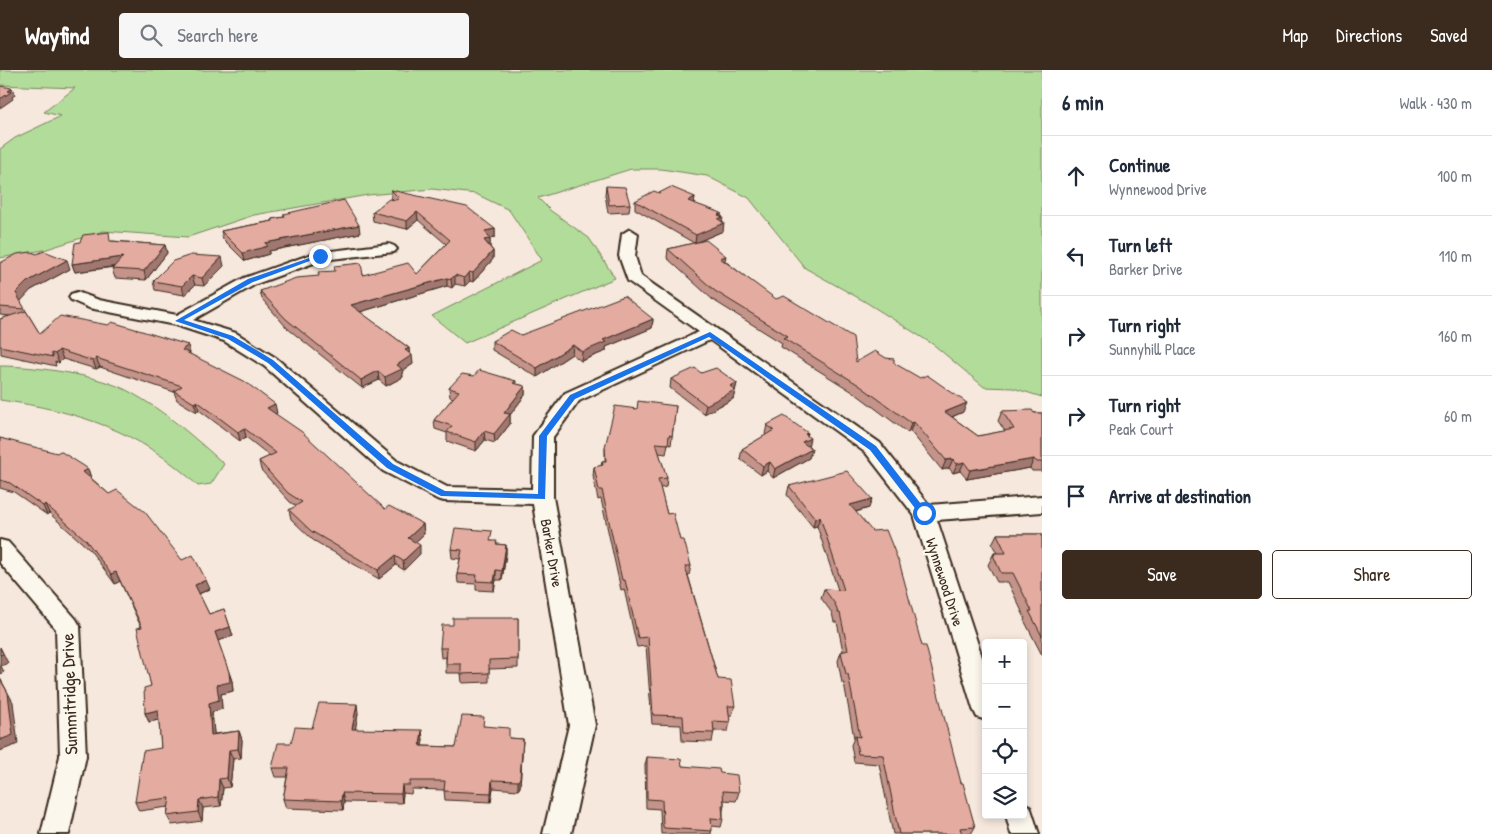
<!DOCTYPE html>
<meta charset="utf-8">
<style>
:root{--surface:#fff;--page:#f6f6f7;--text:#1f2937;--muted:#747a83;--line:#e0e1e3;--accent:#3b2a1e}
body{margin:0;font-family:"Patrick Hand",sans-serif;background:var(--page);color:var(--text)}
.controls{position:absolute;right:15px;bottom:15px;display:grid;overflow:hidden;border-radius:5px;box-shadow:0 2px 8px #0003}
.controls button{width:45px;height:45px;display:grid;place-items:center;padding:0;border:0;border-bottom:1px solid var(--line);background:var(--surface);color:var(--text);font:25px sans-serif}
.stop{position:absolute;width:15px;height:15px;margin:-11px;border:4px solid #1a73e8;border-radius:50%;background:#fff}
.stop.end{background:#1a73e8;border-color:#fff;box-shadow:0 1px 5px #0008}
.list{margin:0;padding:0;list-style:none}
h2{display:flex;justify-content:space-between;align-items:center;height:65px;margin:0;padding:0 20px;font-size:21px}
h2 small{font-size:16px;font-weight:400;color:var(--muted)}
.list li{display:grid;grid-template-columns:32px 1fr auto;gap:15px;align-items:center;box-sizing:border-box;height:80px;padding:0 20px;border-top:1px solid var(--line)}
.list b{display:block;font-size:19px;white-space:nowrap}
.list p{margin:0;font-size:16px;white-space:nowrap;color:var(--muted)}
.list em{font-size:16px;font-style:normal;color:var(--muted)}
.actions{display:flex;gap:10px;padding:15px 20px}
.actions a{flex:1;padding:11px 0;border:1px solid var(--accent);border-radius:5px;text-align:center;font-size:18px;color:var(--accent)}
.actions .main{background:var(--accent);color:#fff}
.icon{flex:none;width:28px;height:28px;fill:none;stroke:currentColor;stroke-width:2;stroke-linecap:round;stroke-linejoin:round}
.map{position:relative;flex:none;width:1042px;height:764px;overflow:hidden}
header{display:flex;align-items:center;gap:30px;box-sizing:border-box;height:70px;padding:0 25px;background:var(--accent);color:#fff}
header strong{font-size:24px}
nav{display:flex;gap:28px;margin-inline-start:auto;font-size:18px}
.search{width:350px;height:45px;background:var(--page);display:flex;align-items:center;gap:12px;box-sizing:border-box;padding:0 18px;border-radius:5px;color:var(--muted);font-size:19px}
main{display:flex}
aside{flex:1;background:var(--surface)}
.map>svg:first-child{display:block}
.green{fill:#b2dc99;stroke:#76835c}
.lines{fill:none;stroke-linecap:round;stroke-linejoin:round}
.minor-casing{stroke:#3b2a1e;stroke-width:4}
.minor{fill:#fbf7ec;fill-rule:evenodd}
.wall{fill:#c4938a;stroke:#3b2a1e}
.shaded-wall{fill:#a07871;stroke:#3b2a1e}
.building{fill:#e4aba1;stroke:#3b2a1e}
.route{fill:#1a73e8}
.labels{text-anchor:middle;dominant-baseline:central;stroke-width:5;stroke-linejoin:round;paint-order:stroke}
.street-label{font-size:15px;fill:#3b2a1e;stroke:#fbf7ec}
.near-street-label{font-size:18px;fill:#3b2a1e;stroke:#fbf7ec}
</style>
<header>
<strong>Wayfind</strong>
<div class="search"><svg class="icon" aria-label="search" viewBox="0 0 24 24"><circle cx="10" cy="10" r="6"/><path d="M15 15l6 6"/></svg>Search here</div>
<nav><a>Map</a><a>Directions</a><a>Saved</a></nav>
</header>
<main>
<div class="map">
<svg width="1042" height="764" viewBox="0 0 1042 764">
<rect width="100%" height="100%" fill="#f6e8dd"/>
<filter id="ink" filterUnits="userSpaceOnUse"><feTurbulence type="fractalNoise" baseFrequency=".02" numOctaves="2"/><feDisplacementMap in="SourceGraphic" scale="10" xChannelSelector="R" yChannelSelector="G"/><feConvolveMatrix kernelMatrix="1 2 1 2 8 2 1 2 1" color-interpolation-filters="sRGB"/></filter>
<g filter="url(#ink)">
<path class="green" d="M 0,0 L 1042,0 L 1042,327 L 1013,318 L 984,317 L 934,275 L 864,231 L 805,198 L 749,128 L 707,106 L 661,99 L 631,99 L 538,128 L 551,141 L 589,168 L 615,208 L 465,273 L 432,246 L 542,190 L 509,140 L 476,124 L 432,119 L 368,125 L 254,145 L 188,167 L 103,161 L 44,180 L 0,188 L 0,79 L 15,68 L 61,46 L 44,42 L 75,18 L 0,15 Z
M 0,296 C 35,296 100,305 130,322 C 165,341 195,368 224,394 L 211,414 L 198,416 C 141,361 78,341 0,330 Z"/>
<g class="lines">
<defs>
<path id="minor" d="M 630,159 L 638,164 L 635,186 L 641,206 L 880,373 L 929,435 L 1042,426 L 1042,442 L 937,450 L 986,599 L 986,650 L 977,647 L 973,639 L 914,445 L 866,383 L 710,270 L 579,331 L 553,367 L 553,427 L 595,655 L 571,764 L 543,764 L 569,655 L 533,434 L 444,431 L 437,429 L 383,401 L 264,296 L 224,271 L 175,255 L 89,238 L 71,230 L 69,227 L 71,224 L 77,222 L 99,230 L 177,245 L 244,208 L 315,183 L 389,174 L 394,176 L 397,179 L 394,182 L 322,190 L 256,214 L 193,250 L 236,263 L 276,288 L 397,391 L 447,417 L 532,419 L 533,366 L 565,323 L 699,262 L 628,211 L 619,186 L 622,164 Z
M 0,470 L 8,472 L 76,549 L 80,556 L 86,686 L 69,764 L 41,764 L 60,686 L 56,559 L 0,493 Z
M 1023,733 L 1030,736 L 1039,764 L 1011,764 L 1006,745 L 1023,745 Z"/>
</defs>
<use href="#minor" class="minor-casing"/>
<use href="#minor" class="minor"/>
</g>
<path class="wall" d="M 606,116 L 630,134 L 629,142 L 608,143 L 605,124 Z
M 391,120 L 495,159 L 495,167 L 490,168 L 490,177 L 493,181 L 493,189 L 473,212 L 470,211 L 465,216 L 455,214 L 452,218 L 447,216 L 360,242 L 409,278 L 409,283 L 413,294 L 402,301 L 403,307 L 386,316 L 379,310 L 362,318 L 287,258 L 262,229 L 260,221 L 363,205 L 417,204 L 446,174 L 418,150 L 407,159 L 373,151 L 372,142 L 393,129 L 391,128 Z
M 659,123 L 695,127 L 694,134 L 721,143 L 721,146 L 723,161 L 697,172 L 725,191 L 856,292 L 894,293 L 963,342 L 952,347 L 978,366 L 1005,361 L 998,351 L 1002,341 L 1034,343 L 1042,343 L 1042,401 L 1032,401 L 1030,398 L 967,409 L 960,401 L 953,403 L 949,398 L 942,400 L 910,361 L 908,363 L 856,324 L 781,277 L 782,273 L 713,230 L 667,188 L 668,179 L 694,173 L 635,139 L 635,131 Z
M 284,144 L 360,163 L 269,181 L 269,184 L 245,191 L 223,169 L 221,161 L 272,151 L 272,149 L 284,147 Z
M 112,171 L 165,175 L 167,183 L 146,210 L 115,208 L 112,199 L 115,197 L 75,202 L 72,194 Z
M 0,193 L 70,199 L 31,220 L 20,231 L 40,264 L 188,275 L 190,284 L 277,343 L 275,344 L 385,439 L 423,454 L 424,464 L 415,472 L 420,484 L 404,500 L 396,495 L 379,509 L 313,470 L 291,449 L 289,440 L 296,436 L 290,432 L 261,400 L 259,391 L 270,386 L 246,367 L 240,371 L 199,340 L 197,342 L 177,330 L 174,322 L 100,297 L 96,299 L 63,289 L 59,293 L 55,292 L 56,296 L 1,284 L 0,249 L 10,246 L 0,245 Z
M 224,196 L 204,216 L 195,215 L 184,225 L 155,220 L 153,211 Z
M 653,249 L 652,258 L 606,277 L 606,281 L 581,291 L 572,284 L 537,307 L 492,280 L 492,271 L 521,265 Z
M 701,303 L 737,313 L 733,329 L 704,344 L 670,318 L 671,309 Z
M 474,306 L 516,311 L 516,314 L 525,316 L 525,325 L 510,345 L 510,354 L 495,373 L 485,370 L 476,381 L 447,371 L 447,363 L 435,359 L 434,350 L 453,328 L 450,327 L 449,318 Z
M 676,336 L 671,375 L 668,374 L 666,384 L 659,383 L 667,408 L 666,417 L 660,418 L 667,444 L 680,470 L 691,496 L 689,505 L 688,505 L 718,609 L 735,636 L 732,645 L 729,645 L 730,652 L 728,661 L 714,661 L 712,672 L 682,671 L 681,655 L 652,654 L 646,576 L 637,577 L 624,519 L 621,520 L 601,429 L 598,430 L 593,406 L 594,397 L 601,396 L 602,391 L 605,391 L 605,377 L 637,339 Z
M 767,355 L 808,363 L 807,366 L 808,376 L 812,379 L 809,388 L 773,408 L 767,401 L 761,405 L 740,389 L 742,379 L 766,365 L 765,364 Z
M 0,368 L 88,399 L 91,408 L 182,490 L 210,519 L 199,524 L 209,544 L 224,539 L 233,566 L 218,571 L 232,611 L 233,621 L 221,624 L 222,639 L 212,642 L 214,664 L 239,661 L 242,670 L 241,688 L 233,689 L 230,717 L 223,718 L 221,736 L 203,738 L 202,751 L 172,755 L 167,746 L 168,737 L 139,741 L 135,732 L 161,678 L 159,650 L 149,652 L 145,643 L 151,616 L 141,557 L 120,511 L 115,514 L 90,480 L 49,443 L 47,445 L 14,422 L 0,418 Z
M 789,416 L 869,438 L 856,442 L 961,713 L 975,757 L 971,764 L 893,764 L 879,694 L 854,692 L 851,675 L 854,668 L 844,613 L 842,613 L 838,591 L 841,582 L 843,581 L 837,552 L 834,552 L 832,543 L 821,528 L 824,519 L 838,520 L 817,456 L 813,457 L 787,425 Z
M 997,464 L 1042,464 L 1042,585 L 1024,550 L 1025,548 L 1008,512 L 997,512 L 988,495 L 994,483 L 997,483 L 992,474 Z
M 492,471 L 497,474 L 506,475 L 506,484 L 502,510 L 496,510 L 494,521 L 476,520 L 476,514 L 458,513 L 457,504 L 460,489 L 452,488 L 451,479 Z
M 518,548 L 518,598 L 489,599 L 489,612 L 462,613 L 461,603 L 446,603 L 446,587 L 441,588 L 440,578 L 453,555 Z
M 358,643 L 355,659 L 423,669 L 422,676 L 456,677 L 484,656 L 509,668 L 523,669 L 520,717 L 518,720 L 493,718 L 491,732 L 445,730 L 444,720 L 412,719 L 411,724 L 403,723 L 402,733 L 344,732 L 343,740 L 286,738 L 283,729 L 287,707 L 275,707 L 272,698 L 291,673 L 312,658 Z
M 647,687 L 682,696 L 720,703 L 739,722 L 736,731 L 724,730 L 724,735 L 723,741 L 723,749 L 721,757 L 712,756 L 711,764 L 661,764 L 660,739 L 646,738 L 645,695 Z"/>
<path class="shaded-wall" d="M 12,18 L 15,25 L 12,27 L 13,29 L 0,38 L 0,29 L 8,21 Z
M 695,127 L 694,135 L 688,131 Z
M 417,142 L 418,150 L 407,159 L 407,151 Z
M 721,143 L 721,148 L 723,147 L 722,154 L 724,153 L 723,161 L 695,173 L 696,165 L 718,145 Z
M 359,155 L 360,163 L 269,181 L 269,184 L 245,191 L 243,183 L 265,173 Z
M 495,159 L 495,167 L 485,169 L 485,161 Z
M 490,169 L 490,177 L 484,170 Z
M 165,175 L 167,183 L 146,210 L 144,201 Z
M 493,181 L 493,189 L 473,212 L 473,203 Z
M 726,186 L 724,195 L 720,188 Z
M 123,187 L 125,195 L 75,202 L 72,194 Z
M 222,187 L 224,196 L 204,216 L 202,208 Z
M 67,190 L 70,199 L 31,220 L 20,232 L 16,223 L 27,212 Z
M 469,202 L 470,211 L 465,216 L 464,208 Z
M 455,205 L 455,214 L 452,218 L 451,209 Z
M 192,206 L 195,215 L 184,225 L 182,216 Z
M 447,208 L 447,216 L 353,244 L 351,235 Z
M 653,249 L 652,258 L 606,277 L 606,281 L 581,291 L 582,282 L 603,270 Z
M 188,275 L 190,283 L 184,288 L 182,280 Z
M 573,275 L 572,284 L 537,307 L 537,298 Z
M 409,278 L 410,287 L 412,285 L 413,294 L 402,301 L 403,307 L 386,316 L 385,307 L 397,295 L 405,280 Z
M 59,280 L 63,289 L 59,293 L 55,284 Z
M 96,288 L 100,297 L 96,299 L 93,291 Z
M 378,301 L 379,310 L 362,318 L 361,310 Z
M 737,313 L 733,329 L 704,344 L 706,335 L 730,316 Z
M 525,316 L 525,325 L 510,345 L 510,354 L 495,373 L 494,364 L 504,343 Z
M 197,331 L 199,340 L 197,342 L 194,333 Z
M 967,333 L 963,342 L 942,351 L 945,342 Z
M 275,334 L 277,343 L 269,347 L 267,338 Z
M 914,352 L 910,361 L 908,363 L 911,353 Z
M 244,358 L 246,367 L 240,371 L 238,362 Z
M 484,361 L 485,370 L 476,381 L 476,372 Z
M 808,363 L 806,370 L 810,368 L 808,377 L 800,381 L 805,364 Z
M 812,379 L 809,388 L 773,408 L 775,399 Z
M 953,389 L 949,398 L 942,400 L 946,390 Z
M 1034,389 L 1030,398 L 967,409 L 970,400 Z
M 770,392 L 767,401 L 761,405 L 763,396 Z
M 964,392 L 960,401 L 953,403 L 957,394 Z
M 88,399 L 91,408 L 87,411 L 83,402 Z
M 872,429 L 869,438 L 847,444 L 850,435 Z
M 45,434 L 49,443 L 47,445 L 43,436 Z
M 820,447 L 817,456 L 813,457 L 815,448 Z
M 423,454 L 424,464 L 409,478 L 408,468 Z
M 420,475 L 420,484 L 404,500 L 403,491 Z
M 506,475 L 506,484 L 502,510 L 502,501 Z
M 395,486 L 396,495 L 379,509 L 378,500 Z
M 496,500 L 496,510 L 494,521 L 494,512 Z
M 116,502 L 120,511 L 115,514 L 111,504 Z
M 206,510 L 210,519 L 198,524 L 195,515 Z
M 230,557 L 233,566 L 218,571 L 215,562 Z
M 0,577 L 8,593 L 1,596 L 4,602 L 0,604 Z
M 229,602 L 232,611 L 233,621 L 221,624 L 222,639 L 212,642 L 215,673 L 211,665 L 209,633 L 217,615 Z
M 0,608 L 13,632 L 18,674 L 0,681 Z
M 357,634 L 358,643 L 354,668 L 352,659 Z
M 158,640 L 162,649 L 149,652 L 145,643 Z
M 422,660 L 423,669 L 421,685 L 420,676 Z
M 239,661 L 242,670 L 241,688 L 238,679 Z
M 523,669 L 520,717 L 518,720 L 518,711 Z
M 229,680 L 233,689 L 230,717 L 227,708 Z
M 219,709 L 223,718 L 221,736 L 218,727 Z
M 492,710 L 493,718 L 491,732 L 491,723 Z
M 402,715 L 403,723 L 402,733 L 401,724 Z
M 342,723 L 344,732 L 343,740 L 341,731 Z
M 199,730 L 203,738 L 202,751 L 198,742 Z"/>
<path class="building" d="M 0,16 L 12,18 L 8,21 L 11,22 L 0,29 Z
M 606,116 L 625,117 L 630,134 L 609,135 Z
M 671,117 L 695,127 L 688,131 L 721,143 L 718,145 L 723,147 L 718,149 L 724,153 L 696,165 L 635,131 L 654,121 L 659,123 Z
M 391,120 L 467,137 L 495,159 L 485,161 L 490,169 L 484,170 L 493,181 L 473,203 L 469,202 L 464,208 L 455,205 L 451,209 L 447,208 L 351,235 L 409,278 L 405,280 L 412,285 L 397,295 L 402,299 L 385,307 L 378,301 L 361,310 L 286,249 L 260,221 L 296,208 L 319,206 L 318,202 L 335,201 L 334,196 L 361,193 L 363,205 L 408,193 L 417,204 L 450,170 L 417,142 L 407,151 L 372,142 L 389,129 L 396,130 L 399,128 Z
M 344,130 L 359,155 L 265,173 L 268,176 L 243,183 L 221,161 L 273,151 L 272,149 L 285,147 L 284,144 Z
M 109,162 L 110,171 L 165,175 L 144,201 L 112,199 L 123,187 L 72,194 L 75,173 L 80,172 L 83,165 Z
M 706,170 L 726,186 L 720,188 L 776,229 L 784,226 L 853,267 L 856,292 L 875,281 L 886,288 L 894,289 L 894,293 L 920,308 L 927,305 L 967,333 L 945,342 L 978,366 L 1014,359 L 1002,341 L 1032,340 L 1034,343 L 1042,343 L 1042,392 L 1037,392 L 1034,389 L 970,400 L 964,392 L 957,394 L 953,389 L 946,390 L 914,352 L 911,353 L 859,315 L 783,268 L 788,266 L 715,221 L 668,179 Z
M 44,181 L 67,190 L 27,212 L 16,223 L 25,239 L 0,237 L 0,193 L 17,184 L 31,182 L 37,184 Z
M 191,185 L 222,187 L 202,208 L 192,206 L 182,216 L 153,211 L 173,191 Z
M 624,226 L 653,249 L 603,270 L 606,272 L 582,282 L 573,275 L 537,298 L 492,271 L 511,260 L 521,265 Z
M 26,241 L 40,264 L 60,246 L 108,255 L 112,252 L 188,275 L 182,280 L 244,311 L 275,334 L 267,338 L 302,362 L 385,439 L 389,436 L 423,454 L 408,468 L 420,475 L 403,491 L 395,486 L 378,500 L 311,461 L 289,440 L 302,432 L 288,423 L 259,391 L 276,383 L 244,358 L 238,362 L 197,331 L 194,333 L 174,321 L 182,316 L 96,288 L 93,291 L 59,280 L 55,284 L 51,283 L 53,287 L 0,276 L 0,249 Z
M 695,298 L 701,303 L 716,298 L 737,313 L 730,316 L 735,320 L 706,335 L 671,309 Z
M 479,300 L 516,311 L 513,313 L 525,316 L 504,343 L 510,344 L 494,364 L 484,361 L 476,372 L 447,362 L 452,356 L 434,350 L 459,321 L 449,318 L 462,304 L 474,306 Z
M 638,331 L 676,336 L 672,366 L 669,365 L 668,374 L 656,373 L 667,408 L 658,409 L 667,444 L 673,443 L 680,470 L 684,470 L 691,496 L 685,496 L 718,609 L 731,610 L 735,636 L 728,636 L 730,652 L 713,651 L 714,663 L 684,662 L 683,646 L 653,645 L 648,567 L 638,568 L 625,510 L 622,510 L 602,420 L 599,420 L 594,397 L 603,395 L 602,391 L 606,391 L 605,377 L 615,336 L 637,339 Z
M 784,346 L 808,363 L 805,364 L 810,368 L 802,372 L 812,379 L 775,399 L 770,392 L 763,396 L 742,379 L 774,360 L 767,355 Z
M 0,368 L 57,383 L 60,381 L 84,396 L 88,399 L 83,402 L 109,424 L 117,420 L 145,442 L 182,490 L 193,485 L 206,510 L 195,515 L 209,544 L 224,539 L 230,557 L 215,562 L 229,602 L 230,612 L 217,615 L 219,630 L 209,633 L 211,665 L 239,661 L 238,679 L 229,680 L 227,708 L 219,709 L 218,727 L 199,730 L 198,742 L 167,746 L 170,728 L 135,732 L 143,681 L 161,678 L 158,640 L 145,643 L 144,618 L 151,616 L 137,558 L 142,557 L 116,502 L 111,504 L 86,470 L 45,434 L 43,436 L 10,413 L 0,410 Z
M 847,401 L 872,429 L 850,435 L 872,461 L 886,460 L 900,495 L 922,576 L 926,576 L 961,713 L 963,713 L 975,757 L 960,758 L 962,764 L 899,764 L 883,685 L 858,684 L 855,666 L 860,667 L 848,604 L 846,604 L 841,582 L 848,580 L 840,543 L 838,543 L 835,534 L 824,519 L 844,520 L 820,447 L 815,448 L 789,416 Z
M 455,458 L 492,461 L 490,471 L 497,471 L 496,474 L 506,475 L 502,501 L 496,500 L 494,512 L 476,511 L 477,505 L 457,504 L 462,480 L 451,479 Z
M 997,464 L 1042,464 L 1042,566 L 1029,541 L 1032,541 L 1013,503 L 1001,503 L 993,485 L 995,485 L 994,483 L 1006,483 Z
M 453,548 L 518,548 L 518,589 L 489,590 L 489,603 L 461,604 L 461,594 L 446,594 L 447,578 L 440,578 L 442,555 L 453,555 Z
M 0,578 L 3,584 L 0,585 Z
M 0,609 L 8,623 L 13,665 L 0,670 Z
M 319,633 L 357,634 L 352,659 L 422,660 L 420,676 L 456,677 L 462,646 L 484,647 L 483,656 L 509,658 L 509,668 L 523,669 L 520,708 L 518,711 L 492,710 L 491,723 L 444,721 L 445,711 L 410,711 L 410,715 L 402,715 L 401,724 L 342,723 L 341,731 L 283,729 L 289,698 L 272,698 L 278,673 L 291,673 L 295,657 L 312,658 Z
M 647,687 L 681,689 L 682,696 L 719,699 L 720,703 L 737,705 L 739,722 L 723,721 L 724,735 L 722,735 L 723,749 L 711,748 L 712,761 L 664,758 L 663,756 L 662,730 L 647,729 Z"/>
</g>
<path class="route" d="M 318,185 L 323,186 L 253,212 L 184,250 L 233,266 L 273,290 L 393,394 L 445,421 L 538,424 L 539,366 L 570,325 L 710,262 L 876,376 L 928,443 L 921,446 L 870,380 L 709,267 L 575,329 L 547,366 L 545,429 L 441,426 L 387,398 L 268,293 L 228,269 L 175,251 L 248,209 Z"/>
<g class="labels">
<g class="street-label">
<text transform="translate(552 483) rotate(80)">Barker Drive</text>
<text transform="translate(945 512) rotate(72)">Wynnewood Drive</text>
</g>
<g class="near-street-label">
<text transform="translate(69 624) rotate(-92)">Summitridge Drive</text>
</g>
</g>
</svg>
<div class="controls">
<button>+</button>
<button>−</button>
<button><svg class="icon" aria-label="locate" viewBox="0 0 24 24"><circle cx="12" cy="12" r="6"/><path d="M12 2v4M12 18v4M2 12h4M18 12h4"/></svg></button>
<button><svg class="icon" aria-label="layers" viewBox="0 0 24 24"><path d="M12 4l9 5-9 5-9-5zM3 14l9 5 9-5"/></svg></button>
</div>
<div class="stop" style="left:924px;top:443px"></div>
<div class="stop end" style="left:320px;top:186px"></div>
</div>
<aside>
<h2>6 min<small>Walk · 430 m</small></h2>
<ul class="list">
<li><svg class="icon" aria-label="ahead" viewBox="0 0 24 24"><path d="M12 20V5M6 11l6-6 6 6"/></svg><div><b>Continue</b><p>Wynnewood Drive</p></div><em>100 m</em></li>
<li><svg class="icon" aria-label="left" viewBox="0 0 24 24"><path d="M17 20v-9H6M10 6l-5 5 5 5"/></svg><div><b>Turn left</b><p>Barker Drive</p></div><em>110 m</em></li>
<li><svg class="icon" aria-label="right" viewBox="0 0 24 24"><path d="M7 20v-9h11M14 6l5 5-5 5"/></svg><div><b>Turn right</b><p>Sunnyhill Place</p></div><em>160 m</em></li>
<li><svg class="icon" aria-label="right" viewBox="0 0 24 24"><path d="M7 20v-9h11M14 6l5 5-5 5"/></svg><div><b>Turn right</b><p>Peak Court</p></div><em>60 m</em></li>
<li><svg class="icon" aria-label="arrive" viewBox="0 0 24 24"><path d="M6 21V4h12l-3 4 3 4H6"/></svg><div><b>Arrive at destination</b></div></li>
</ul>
<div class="actions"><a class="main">Save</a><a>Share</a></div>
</aside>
</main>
